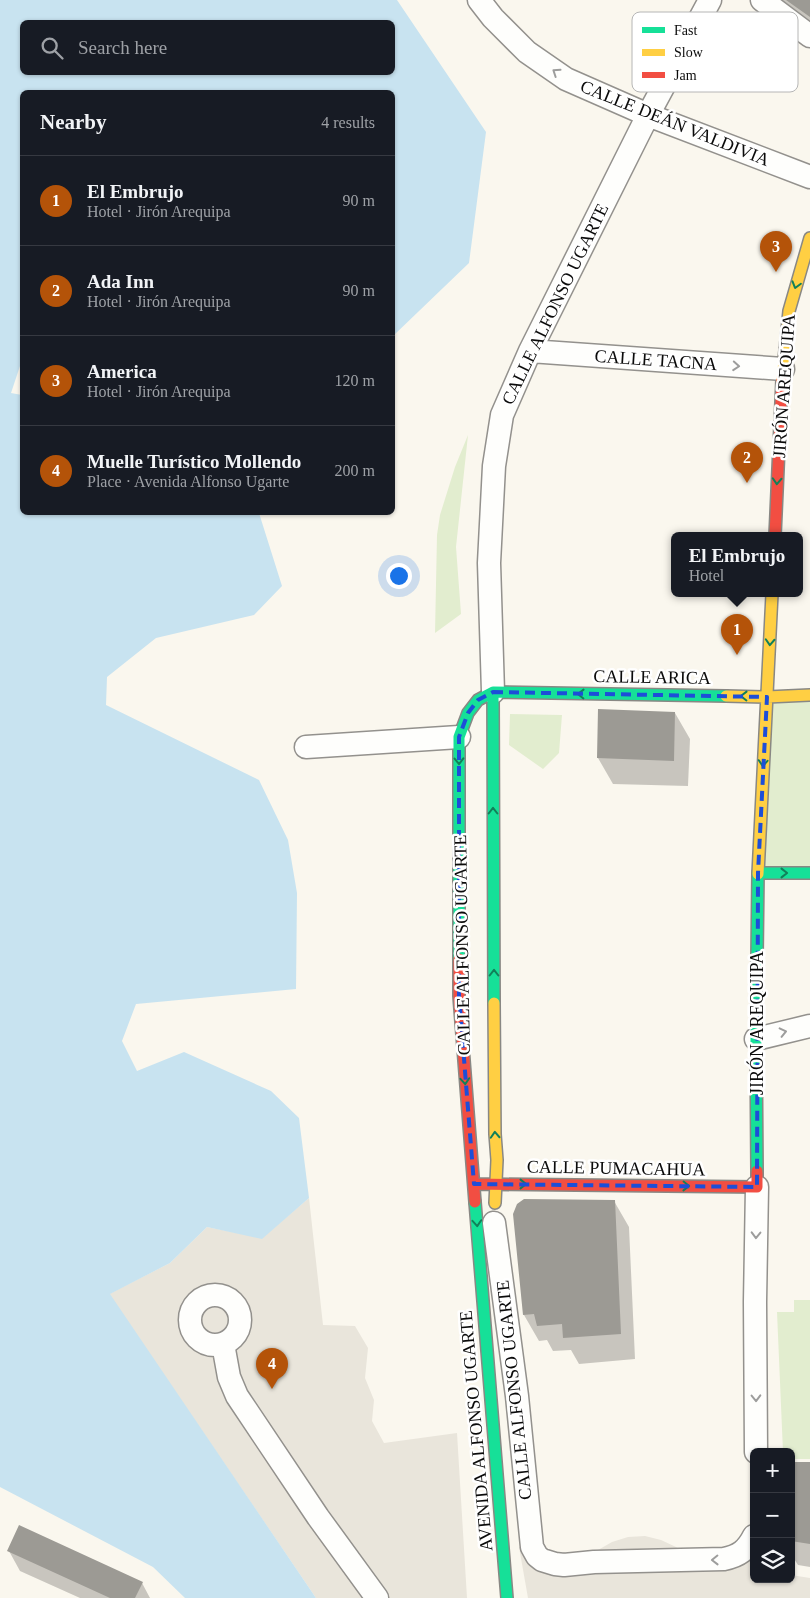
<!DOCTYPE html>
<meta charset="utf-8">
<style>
:root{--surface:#171b24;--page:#242831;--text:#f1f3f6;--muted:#9ea1a6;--line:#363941;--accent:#b45309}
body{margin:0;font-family:Georgia,serif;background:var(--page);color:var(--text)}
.controls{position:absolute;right:15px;bottom:15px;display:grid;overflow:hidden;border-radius:8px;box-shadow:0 1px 4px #0004}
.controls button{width:45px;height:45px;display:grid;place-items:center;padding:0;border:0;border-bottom:1px solid var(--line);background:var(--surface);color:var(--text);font:25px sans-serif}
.you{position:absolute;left:398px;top:575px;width:18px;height:18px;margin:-12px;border:4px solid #fff;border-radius:50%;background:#1a73e8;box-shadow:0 0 0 8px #1a73e833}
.badge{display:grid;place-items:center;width:32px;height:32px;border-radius:50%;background:var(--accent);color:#fff;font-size:16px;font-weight:700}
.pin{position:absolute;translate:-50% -41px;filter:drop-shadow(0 1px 2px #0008)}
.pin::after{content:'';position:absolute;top:26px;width:18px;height:15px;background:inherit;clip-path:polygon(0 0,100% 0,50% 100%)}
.popup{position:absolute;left:671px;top:532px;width:132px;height:65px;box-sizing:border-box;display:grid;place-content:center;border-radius:8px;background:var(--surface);filter:drop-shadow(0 1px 4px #0005);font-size:16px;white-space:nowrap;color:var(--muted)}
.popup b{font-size:19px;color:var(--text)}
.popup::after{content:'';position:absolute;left:50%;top:100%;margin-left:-10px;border:10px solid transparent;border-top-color:var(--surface)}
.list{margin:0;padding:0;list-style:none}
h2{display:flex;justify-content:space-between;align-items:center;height:65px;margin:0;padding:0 20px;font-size:21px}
h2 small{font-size:16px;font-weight:400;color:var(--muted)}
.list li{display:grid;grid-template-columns:32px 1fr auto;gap:15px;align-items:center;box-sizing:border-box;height:90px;padding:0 20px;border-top:1px solid var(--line)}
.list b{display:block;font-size:19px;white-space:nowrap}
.list p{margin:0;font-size:16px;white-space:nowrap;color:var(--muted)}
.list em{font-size:16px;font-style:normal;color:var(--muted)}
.icon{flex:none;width:28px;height:28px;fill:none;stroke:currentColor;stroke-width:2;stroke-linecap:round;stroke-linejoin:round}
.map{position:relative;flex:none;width:810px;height:1598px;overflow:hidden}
.search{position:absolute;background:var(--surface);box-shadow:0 1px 4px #0004;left:20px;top:20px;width:375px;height:55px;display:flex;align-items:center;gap:12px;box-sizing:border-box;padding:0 18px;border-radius:8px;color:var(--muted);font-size:19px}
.panel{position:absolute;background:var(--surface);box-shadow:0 1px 4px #0004;left:20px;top:90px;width:375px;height:425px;border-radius:8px}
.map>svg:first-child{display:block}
.green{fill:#e2edcf}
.plaza{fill:#e9e5db}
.water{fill:#c8e3f0;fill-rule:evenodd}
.shadow{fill:#0003}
.building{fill:#9c9a94}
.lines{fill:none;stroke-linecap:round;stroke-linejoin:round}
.street-casing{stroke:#93918d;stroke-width:25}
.fast-casing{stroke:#898884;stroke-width:14}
.slow-casing{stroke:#898884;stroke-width:14}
.jam-casing{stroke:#898884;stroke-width:14}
.street{stroke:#fefefc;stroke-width:22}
.fast{stroke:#16e098;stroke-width:11}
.slow{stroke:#ffcf43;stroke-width:11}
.jam{stroke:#f24e42;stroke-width:11}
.oneway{stroke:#9d9d9c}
.oneway2{stroke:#118059}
.marked{fill:none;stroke:#1d4ed8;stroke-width:4;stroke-dasharray:10 6;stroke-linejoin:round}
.labels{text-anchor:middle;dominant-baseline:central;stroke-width:5;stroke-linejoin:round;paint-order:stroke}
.street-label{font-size:18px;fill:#0b0b0b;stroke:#fff}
.key{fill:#fff;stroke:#b6b6b6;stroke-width:1}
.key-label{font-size:14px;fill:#0b0b0b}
</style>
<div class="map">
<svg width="810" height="1598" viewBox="0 0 810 1598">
<rect width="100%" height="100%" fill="#faf7ee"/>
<path class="green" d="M 468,435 L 456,547 L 461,614 L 435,633 L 437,535 L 440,515 L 455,467 Z
M 767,697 L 810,698 L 810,873 L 758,873 Z
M 510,714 L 562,715 L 559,753 L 543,769 L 509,745 Z
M 794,1300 L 810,1300 L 810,1459 L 791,1459 L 791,1452 L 783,1452 L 777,1312 L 794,1312 Z"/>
<path class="plaza" d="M 309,1198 L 323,1325 L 355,1326 L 368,1348 L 365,1378 L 374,1400 L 372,1421 L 384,1443 L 457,1433 L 467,1598 L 316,1598 L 109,1294 L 170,1263 L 207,1227 L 262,1238 Z
M 645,1536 L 661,1540 L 676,1547 L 689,1557 L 754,1542 L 754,1579 L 791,1579 L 791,1575 L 810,1578 L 810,1598 L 528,1598 L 519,1547 L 532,1547 L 587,1561 L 598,1550 L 612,1542 L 628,1537 Z"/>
<path class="water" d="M 0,0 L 397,0 L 486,132 L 469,263 L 393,336 L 392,92 L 22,92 L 22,360 L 11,393 L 22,395 L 22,512 L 259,513 L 282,586 L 254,615 L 156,638 L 107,677 L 106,705 L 259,780 L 288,840 L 297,893 L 296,989 L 136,1004 L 122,1041 L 137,1071 L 184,1052 L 271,1091 L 299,1118 L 309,1198 L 262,1239 L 207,1227 L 170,1263 L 110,1294 L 316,1598 L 185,1598 L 153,1567 L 0,1487 ZM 22,22 L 392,22 L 392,72 L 22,72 Z"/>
<path class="shadow" d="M 771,0 L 810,0 L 810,28 Z
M 675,713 L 690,739 L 688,786 L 613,784 L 598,758 Z
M 614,1201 L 629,1227 L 635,1359 L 579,1364 L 571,1350 L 553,1351 L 547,1340 L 539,1341 L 524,1315 L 515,1214 Z
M 810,1463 L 810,1567 L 798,1565 L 791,1554 L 791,1464 Z
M 9,1551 L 142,1583 L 150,1598 L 80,1598 L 20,1571 Z"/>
<path class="building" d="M 786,0 L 810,0 L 810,17 Z
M 598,709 L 675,712 L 674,761 L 597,758 Z
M 524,1199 L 615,1200 L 621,1334 L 563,1338 L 562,1324 L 537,1326 L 534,1314 L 523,1315 L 513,1214 L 517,1204 Z
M 791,1462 L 810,1462 L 810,1544 L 791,1541 Z
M 19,1525 L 143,1582 L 135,1598 L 110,1598 L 7,1551 Z"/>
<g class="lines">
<defs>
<path id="street" d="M 479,0 L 493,18 L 527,52 L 566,79 L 648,115 L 810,177
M 762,0 L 810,36
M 530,351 L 783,369
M 493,692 L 489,563 L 494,466 L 502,415 L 530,351 L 648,115 L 710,0
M 306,747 L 459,737
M 756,1039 L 810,1026
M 494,1223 L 517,1396 L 532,1547 L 537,1556 L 542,1560 L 555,1564 L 564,1565 L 594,1562 L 724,1559 C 739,1556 747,1550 754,1536
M190 1320a25 25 0 1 1 50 0a25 25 0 1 1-50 0Z
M 223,1344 L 229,1377 L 237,1396 L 318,1517 L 377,1598
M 756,1452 L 755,1302 L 757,1187"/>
<path id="fast" d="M 493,692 L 494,1003
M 758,873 L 810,873
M 459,959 L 459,737 L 468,713 L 478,700 L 493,692 L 726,696
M 757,1171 L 756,1039 L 758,874
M 475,1202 L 507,1598"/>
<path id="slow" d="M 782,380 L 789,311 L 810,238
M 726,696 L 767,697 L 810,695
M 758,874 L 772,594
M 494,1003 L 495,1134 L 497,1160 L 495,1203"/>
<path id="jam" d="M 775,536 L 782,380
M 459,959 L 459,996 L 475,1202
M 474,1184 L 757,1187 L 757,1171"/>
</defs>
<use href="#street" class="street-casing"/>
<use href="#fast" class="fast-casing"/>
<use href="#slow" class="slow-casing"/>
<use href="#jam" class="jam-casing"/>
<use href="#street" class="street"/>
<use href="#fast" class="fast"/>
<use href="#slow" class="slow"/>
<use href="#jam" class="jam"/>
</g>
<defs><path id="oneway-chevron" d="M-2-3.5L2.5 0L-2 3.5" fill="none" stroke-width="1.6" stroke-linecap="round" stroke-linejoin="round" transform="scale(1.25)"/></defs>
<g class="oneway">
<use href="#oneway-chevron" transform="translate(556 72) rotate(-146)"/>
<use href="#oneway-chevron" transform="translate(736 366) rotate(4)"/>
<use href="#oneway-chevron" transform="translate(783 1032) rotate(-13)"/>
<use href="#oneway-chevron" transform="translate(756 1235) rotate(91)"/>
<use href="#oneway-chevron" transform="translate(756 1398) rotate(89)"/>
<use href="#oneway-chevron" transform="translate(715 1560) rotate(179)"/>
</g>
<g class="oneway2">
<use href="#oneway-chevron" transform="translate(796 285) rotate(106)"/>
<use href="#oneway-chevron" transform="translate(777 481) rotate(93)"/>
<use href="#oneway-chevron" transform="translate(770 642) rotate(93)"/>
<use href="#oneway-chevron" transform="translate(581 694) rotate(-179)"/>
<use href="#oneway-chevron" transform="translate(744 696) rotate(-179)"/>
<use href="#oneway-chevron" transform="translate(459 761) rotate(89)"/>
<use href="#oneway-chevron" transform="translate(763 763) rotate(94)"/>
<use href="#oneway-chevron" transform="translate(493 811) rotate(-90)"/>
<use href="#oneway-chevron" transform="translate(784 873)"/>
<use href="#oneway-chevron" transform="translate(494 973) rotate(-90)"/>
<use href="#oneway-chevron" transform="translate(465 1081) rotate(86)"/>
<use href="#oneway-chevron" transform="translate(495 1135) rotate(-93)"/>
<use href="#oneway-chevron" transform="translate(523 1184)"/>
<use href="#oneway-chevron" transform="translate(686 1186) rotate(1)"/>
<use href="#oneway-chevron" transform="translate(477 1223) rotate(86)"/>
</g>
<path class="marked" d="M 493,692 L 767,697 L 758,873 L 757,1187 L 474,1184 L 459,996 L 459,737 L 468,713 L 478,700 Z"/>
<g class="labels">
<g class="street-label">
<text transform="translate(675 123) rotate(22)">CALLE DEÁN VALDIVIA</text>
<text transform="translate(555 304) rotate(-64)">CALLE ALFONSO UGARTE</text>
<text transform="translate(656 360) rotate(4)">CALLE TACNA</text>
<text transform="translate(784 386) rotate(-86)">JIRÓN AREQUIPA</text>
<text transform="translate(652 677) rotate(1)">CALLE ARICA</text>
<text transform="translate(462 945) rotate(-91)">CALLE ALFONSO UGARTE</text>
<text transform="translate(757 1023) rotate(-90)">JIRÓN AREQUIPA</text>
<text transform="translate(616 1168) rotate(1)">CALLE PUMACAHUA</text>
<text transform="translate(514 1390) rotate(-96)">CALLE ALFONSO UGARTE</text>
<text transform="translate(476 1431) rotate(-95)">AVENIDA ALFONSO UGARTE</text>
</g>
</g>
<rect x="632" y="12" width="166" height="80" rx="8" class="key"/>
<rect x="642" y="27" width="23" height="6" fill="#16e098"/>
<rect x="642" y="49" width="23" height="7" fill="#ffcf43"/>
<rect x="642" y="72" width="23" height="6" fill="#f24e42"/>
<g class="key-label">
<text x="674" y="35">Fast</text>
<text x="674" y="57">Slow</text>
<text x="674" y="80">Jam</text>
</g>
</svg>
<div class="controls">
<button>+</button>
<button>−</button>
<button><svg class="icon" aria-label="layers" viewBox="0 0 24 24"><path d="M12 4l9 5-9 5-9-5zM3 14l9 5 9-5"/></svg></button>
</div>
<div class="you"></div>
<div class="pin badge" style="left:737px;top:655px">1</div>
<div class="popup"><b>El Embrujo</b>Hotel</div>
<div class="pin badge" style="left:747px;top:483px">2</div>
<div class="pin badge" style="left:776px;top:272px">3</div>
<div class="pin badge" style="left:272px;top:1389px">4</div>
<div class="search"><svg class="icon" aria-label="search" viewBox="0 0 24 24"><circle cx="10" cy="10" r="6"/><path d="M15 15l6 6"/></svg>Search here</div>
<section class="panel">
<h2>Nearby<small>4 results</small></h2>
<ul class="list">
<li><span class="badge">1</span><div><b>El Embrujo</b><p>Hotel · Jirón Arequipa</p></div><em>90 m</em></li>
<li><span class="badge">2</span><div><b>Ada Inn</b><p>Hotel · Jirón Arequipa</p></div><em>90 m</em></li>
<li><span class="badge">3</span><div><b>America</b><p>Hotel · Jirón Arequipa</p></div><em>120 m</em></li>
<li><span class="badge">4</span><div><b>Muelle Turístico Mollendo</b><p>Place · Avenida Alfonso Ugarte</p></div><em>200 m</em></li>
</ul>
</section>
</div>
